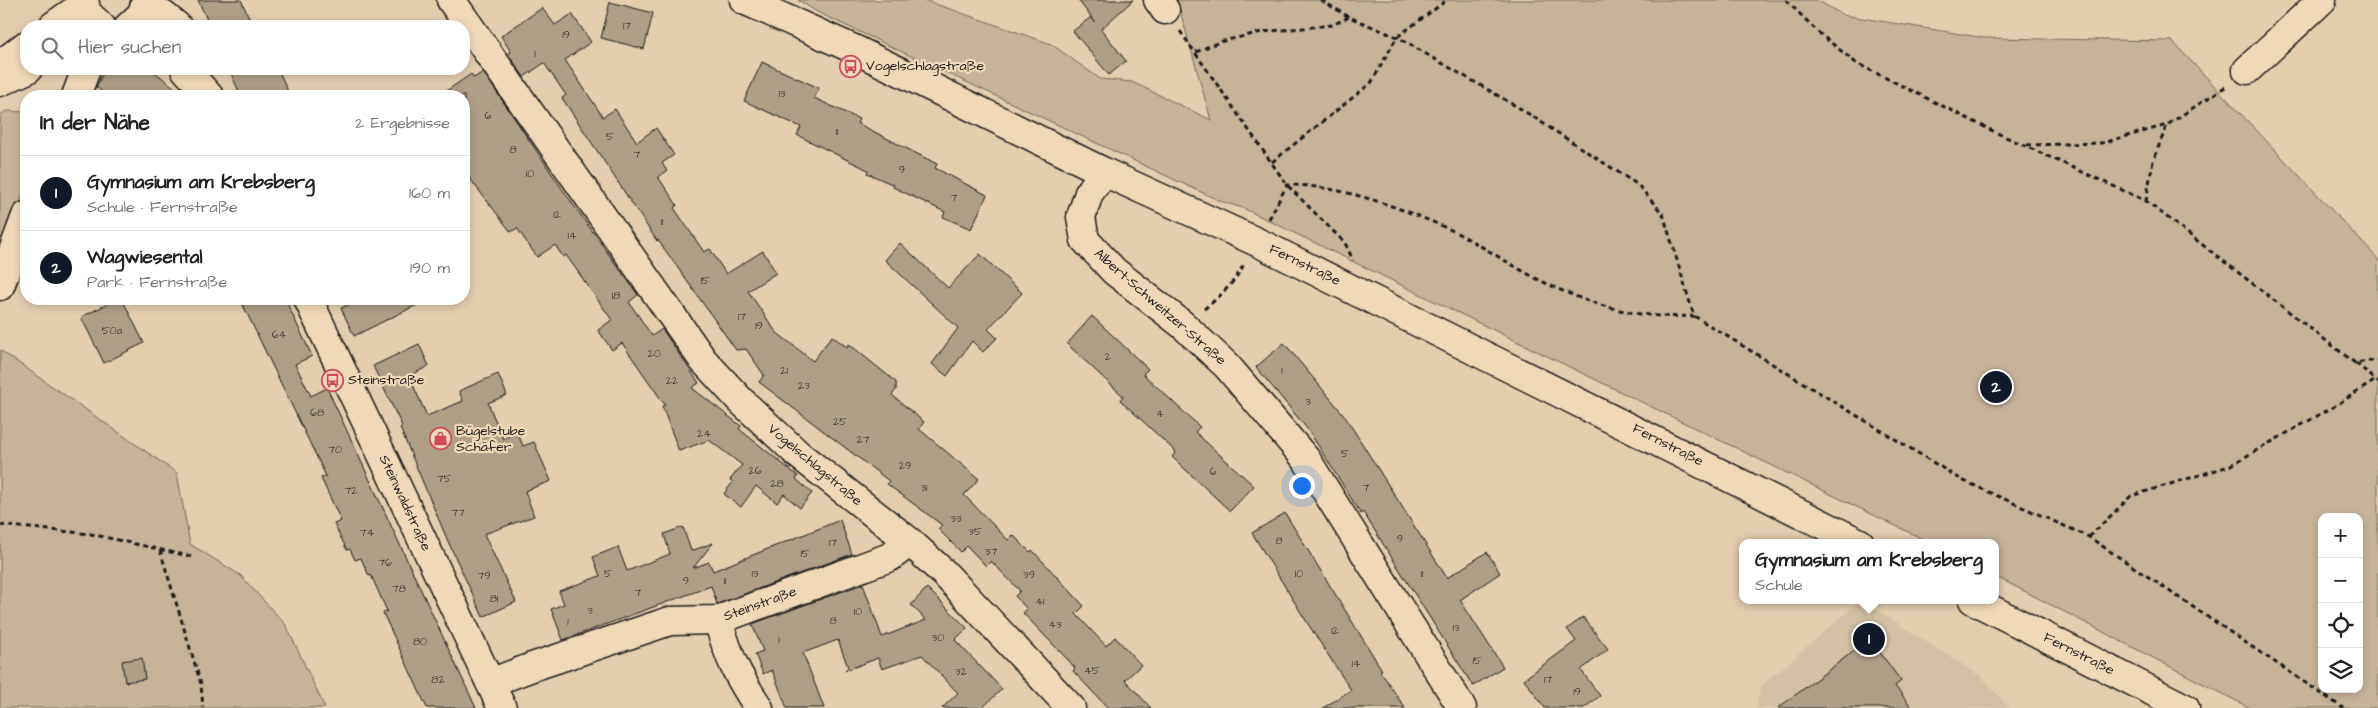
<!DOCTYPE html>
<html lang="de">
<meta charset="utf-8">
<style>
:root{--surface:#fff;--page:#f2f2f2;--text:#222;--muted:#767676;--line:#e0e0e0;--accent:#111827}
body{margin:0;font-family:"Architects Daughter",sans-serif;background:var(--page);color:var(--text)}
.controls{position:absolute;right:15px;bottom:15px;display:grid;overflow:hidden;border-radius:10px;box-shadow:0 2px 8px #0003}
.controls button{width:45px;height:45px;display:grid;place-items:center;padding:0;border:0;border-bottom:1px solid var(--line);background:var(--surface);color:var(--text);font:25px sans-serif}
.you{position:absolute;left:1301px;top:485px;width:18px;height:18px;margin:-12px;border:4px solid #fff;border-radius:50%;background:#1a73e8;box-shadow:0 0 0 8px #1a73e833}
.badge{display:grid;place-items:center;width:32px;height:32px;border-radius:50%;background:var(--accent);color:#fff;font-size:16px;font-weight:700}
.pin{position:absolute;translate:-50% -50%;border:2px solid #fff;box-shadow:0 1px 5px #0006}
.popup{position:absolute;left:1739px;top:539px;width:260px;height:65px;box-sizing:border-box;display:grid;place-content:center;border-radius:10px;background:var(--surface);filter:drop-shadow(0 1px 4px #0005);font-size:16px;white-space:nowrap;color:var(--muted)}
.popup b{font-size:19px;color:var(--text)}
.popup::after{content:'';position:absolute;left:50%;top:100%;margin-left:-10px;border:10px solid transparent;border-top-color:var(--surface)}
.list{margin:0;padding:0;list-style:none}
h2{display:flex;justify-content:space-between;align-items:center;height:65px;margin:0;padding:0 20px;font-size:21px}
h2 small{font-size:16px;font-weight:400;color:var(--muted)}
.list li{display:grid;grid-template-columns:32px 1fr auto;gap:15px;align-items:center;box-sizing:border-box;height:75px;padding:0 20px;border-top:1px solid var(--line)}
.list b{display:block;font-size:19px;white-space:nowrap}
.list p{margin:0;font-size:16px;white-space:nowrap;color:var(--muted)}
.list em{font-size:16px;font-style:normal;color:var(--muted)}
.icon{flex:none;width:28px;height:28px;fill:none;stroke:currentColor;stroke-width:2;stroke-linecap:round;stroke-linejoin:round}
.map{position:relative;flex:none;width:2378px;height:708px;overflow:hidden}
.search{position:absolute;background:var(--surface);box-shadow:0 2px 8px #0003;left:20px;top:20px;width:450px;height:55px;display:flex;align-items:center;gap:12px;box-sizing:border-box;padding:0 18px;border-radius:20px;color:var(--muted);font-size:19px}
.panel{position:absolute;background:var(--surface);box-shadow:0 2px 8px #0003;left:20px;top:90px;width:450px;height:215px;border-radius:20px}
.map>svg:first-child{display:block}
.built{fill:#d3c0a4}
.green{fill:#c6b39a;stroke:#71685b;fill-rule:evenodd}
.building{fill:#af9f89;stroke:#1c1c1c}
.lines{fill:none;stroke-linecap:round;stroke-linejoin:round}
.minor-casing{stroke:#1c1c1c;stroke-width:31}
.major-casing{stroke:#1c1c1c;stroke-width:31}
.path{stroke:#1c1c1c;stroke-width:3;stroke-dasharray:5 4;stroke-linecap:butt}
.minor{stroke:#f0d9b9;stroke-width:28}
.major{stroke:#f0d9b9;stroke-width:28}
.labels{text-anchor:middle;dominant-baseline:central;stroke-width:4.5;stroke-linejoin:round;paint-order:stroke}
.number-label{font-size:11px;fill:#413d37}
.poi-label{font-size:14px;fill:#1c1c1c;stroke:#f0d9b9;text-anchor:start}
.street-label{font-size:14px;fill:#1c1c1c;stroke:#f0d9b9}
</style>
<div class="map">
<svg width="2378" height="708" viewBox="0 0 2378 708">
<rect width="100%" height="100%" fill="#e3ceb0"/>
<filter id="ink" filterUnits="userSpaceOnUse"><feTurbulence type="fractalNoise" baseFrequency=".02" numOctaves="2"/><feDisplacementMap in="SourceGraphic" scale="10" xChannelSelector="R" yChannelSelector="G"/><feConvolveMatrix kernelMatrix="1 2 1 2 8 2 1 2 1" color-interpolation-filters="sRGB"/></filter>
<g filter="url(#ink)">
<path class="built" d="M 1861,600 L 1982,677 L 2009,708 L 1757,708 L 1760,687 Z"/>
<path class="green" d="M 798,0 L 924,0 L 1051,44 L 1100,79 L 1132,82 L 1211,120 L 1177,0 L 1817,0 L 1843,15 L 1985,38 L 2172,41 L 2378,259 L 2378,708 L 2250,708 L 1995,576 L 1995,543 L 1931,543 L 1243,208 L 1220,201 L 817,12 ZM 2322,517 L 2359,517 L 2359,689 L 2322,689 Z
M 6,111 L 26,112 L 26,187 L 0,257 L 0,115 Z
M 0,350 L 177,473 L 190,544 L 240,575 L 286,625 L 325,708 L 0,708 Z"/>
<path class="building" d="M 198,0 L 241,0 L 253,26 L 210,26 Z
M 1078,0 L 1133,0 L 1101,29 L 1126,61 L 1109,75 L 1073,31 L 1091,17 L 1095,22 Z
M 610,2 L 653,13 L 644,49 L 601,38 Z
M 542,8 L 555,25 L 572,14 L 591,42 L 565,60 L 603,117 L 615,109 L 637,142 L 656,128 L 674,155 L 662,163 L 667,171 L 658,177 L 677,205 L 674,208 L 704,252 L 710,249 L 726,274 L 763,251 L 776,273 L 748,291 L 776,332 L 813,361 L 832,336 L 847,347 L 849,344 L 896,382 L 896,390 L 892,395 L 924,422 L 919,429 L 979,479 L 964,495 L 1008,540 L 1013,535 L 1030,552 L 1032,550 L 1084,606 L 1076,614 L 1106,646 L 1115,637 L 1141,665 L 1125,680 L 1151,708 L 1108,708 L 1073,671 L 1075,668 L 1069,661 L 1023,613 L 1027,609 L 1015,596 L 1020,591 L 991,561 L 986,566 L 967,546 L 961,552 L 938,529 L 942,525 L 887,484 L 889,481 L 759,382 L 764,375 L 746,349 L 736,350 L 658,240 L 657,241 L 562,98 L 566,95 L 544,63 L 524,77 L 508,54 L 511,52 L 501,36 Z
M 762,62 L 819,88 L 814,98 L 859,119 L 857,123 L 937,164 L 935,168 L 987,195 L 971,229 L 943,217 L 945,212 L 893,187 L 894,185 L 867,173 L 868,170 L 797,135 L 801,127 L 744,101 Z
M 105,69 L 151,69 L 185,96 L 108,96 L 96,87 Z
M 229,69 L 278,69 L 290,96 L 241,96 Z
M 483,72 L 565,193 L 638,295 L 629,302 L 652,336 L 662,329 L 699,383 L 692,388 L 741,426 L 739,429 L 798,476 L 796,479 L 812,493 L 800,508 L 784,494 L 777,503 L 756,486 L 741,507 L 724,494 L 733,482 L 730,480 L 742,465 L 709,440 L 679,451 L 662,406 L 665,405 L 622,343 L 612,350 L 598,330 L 612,320 L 566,255 L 563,257 L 555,245 L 537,257 L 517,228 L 511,232 L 464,171 L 464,96 L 439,96 L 471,74 L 474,78 Z
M 900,243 L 948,288 L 980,254 L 1022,293 L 988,329 L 997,338 L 983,352 L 972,341 L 947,376 L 932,364 L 958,328 L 885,260 Z
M 118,299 L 122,299 L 144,343 L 104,363 L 81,317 Z
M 240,299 L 285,299 L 312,356 L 295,364 L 311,396 L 327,388 L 476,708 L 427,708 L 383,613 L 387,611 L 371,575 L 369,576 L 361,558 L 355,560 L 350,549 L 347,550 L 334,524 L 341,521 L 321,478 L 326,476 Z
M 362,299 L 429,299 L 354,336 L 341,308 Z
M 1092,316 L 1148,369 L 1143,374 L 1200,427 L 1195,432 L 1254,486 L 1230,511 L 1172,457 L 1176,452 L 1120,400 L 1123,396 L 1067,344 Z
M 1284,343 L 1344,415 L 1447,578 L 1487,552 L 1500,573 L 1460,600 L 1503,667 L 1473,686 L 1363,512 L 1361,514 L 1309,431 L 1256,367 Z
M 419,344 L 429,366 L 409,376 L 427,416 L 463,401 L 459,391 L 498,374 L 507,395 L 488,403 L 503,439 L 517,432 L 523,446 L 534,442 L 551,481 L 525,491 L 534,516 L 484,534 L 516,602 L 483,617 L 447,539 L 400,428 L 402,426 L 373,366 Z
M 1285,513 L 1382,670 L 1380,671 L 1405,708 L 1323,708 L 1351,690 L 1308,624 L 1252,533 Z
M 840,520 L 852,554 L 717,604 L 711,586 L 563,640 L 551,609 L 564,604 L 559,591 L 600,576 L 593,557 L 618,547 L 627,571 L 670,554 L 664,534 L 683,527 L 691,551 L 713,543 L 693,568 L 709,562 L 713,571 Z
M 863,584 L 882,637 L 926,620 L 911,605 L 927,588 L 967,628 L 955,640 L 1002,689 L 982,708 L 942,708 L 958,693 L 922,655 L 882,669 L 878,658 L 844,671 L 848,667 L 838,640 L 803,653 L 824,708 L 787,708 L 772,670 L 763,674 L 755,654 L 763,651 L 752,624 Z
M 1583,617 L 1608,649 L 1581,670 L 1600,696 L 1584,708 L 1545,708 L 1524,679 L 1576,641 L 1567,629 Z
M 1870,639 L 1901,681 L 1895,686 L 1912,708 L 1778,708 Z
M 142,658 L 145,679 L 125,682 L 122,661 Z"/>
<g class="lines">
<defs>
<path id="minor" d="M 451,0 L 703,360 L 740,400 L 799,455 L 910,542 L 944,573 L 1071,708
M 1158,0 L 1165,10
M 146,6 L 163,15 L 177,26
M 185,69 L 209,96
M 2247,70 L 2322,0
M 76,96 L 86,69
M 1104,172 L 1089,193 L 1081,217 L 1085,240 L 1114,271 L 1183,325 L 1227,366 L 1306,459 L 1462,708
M 0,286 L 26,216
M 308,299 L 502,708
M 718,620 C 729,658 737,675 759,708
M 490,683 L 532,667 L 670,621 L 718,620 L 890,557 L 910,542"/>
<path id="major" d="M 84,0 L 87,13 L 101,26
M 744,0 L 858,51 L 1104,172 L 1257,242 L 1860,543
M 53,26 L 84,4
M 129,26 L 142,14 L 146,0
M 0,65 L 26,45
M 0,82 L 28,69
M 1973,600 L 2185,708"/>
</defs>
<use href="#minor" class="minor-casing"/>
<use href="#major" class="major-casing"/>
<path class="path" d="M 1321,0 L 1349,17 L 1397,37 L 1521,109 L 1638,185 L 1663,214 L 1694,316 L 1962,480 L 2089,537 L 2343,708
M 1786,0 L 1819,33 L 1856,63 L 1997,133 L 2146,201 L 2355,363 L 2378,360
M 1180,31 L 1287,185 L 1345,243 L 1353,260
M 1196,52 L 1219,42 L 1262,32 L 1332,25 L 1349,17
M 2027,145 L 2102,143 L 2167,125 L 2228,85
M 1272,162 L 1371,83 L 1397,37 L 1447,0
M 2146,201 L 2153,161 L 2167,125
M 1269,219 L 1287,185 C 1341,185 1402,208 1451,230 C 1486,247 1518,271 1554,287 C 1599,308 1644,319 1694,316
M 1204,309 C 1220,297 1235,282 1244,264
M 2356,363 L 2378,382
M 0,525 L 91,534 L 193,557
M 2089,537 L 2131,496 L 2229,466 L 2333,407 L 2376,380
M 160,550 L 201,684 L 203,708"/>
<use href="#minor" class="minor"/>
<use href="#major" class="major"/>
</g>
</g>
<defs>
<symbol id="bus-ring" viewBox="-11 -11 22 22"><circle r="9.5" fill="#f0d9b9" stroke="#d1495b" stroke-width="1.5"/><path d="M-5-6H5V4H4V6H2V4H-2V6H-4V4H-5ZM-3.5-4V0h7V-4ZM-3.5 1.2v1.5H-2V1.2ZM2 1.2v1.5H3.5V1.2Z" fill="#d1495b"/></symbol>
<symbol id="shop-ring" viewBox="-11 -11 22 22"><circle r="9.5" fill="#f0d9b9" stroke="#d1495b" stroke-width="1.5"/><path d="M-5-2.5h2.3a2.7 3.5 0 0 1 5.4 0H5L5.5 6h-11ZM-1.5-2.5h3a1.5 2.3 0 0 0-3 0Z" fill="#d1495b"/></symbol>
</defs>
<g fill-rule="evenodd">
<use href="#bus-ring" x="838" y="54" width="25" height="25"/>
<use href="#bus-ring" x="320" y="368" width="25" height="25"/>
<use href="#shop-ring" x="428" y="426" width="25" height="25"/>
</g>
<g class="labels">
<g class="number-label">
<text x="627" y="25">17</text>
<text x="566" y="34">19</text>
<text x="535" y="53">1</text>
<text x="782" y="93">13</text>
<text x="488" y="115">6</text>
<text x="837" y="131">11</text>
<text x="610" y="136">5</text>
<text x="513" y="149">8</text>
<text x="637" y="154">7</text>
<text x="902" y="169">9</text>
<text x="530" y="173">10</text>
<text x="954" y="197">7</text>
<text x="557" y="214">12</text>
<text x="662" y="221">11</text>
<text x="572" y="235">14</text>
<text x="705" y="280">15</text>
<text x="616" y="295">18</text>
<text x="742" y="316">17</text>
<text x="759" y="325">19</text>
<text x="112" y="330">50a</text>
<text x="279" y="334">64</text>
<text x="654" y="353">20</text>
<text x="1108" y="356">2</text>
<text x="784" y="370">21</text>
<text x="1282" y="370">1</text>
<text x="672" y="380">22</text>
<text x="804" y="385">23</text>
<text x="1308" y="401">3</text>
<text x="317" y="412">68</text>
<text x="1160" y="413">4</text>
<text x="840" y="421">25</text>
<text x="704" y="433">24</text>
<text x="863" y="439">27</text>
<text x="335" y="449">70</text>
<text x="1345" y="453">5</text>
<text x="905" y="465">29</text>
<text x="755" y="470">26</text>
<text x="1213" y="471">6</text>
<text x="444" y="478">75</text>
<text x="777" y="483">28</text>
<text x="924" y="487">31</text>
<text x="1366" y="487">7</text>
<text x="351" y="490">72</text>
<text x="458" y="512">77</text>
<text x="956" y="518">33</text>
<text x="975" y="531">35</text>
<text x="367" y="532">74</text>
<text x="1400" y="538">9</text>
<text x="1279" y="540">8</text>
<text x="833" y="542">17</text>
<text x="991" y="551">37</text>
<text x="805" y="553">15</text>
<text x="385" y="562">76</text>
<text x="608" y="573">5</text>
<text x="755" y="573">13</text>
<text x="1299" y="573">10</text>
<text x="1422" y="573">11</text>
<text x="1029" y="574">39</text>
<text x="484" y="575">79</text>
<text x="686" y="580">9</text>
<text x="725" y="580">11</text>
<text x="399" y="588">78</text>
<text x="638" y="592">7</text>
<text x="494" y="598">81</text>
<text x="1040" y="601">41</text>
<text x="590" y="610">3</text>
<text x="858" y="611">10</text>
<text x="833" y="620">8</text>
<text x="568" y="621">1</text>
<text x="1055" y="624">43</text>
<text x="1456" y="627">13</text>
<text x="1335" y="630">12</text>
<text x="938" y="637">30</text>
<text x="779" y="639">1</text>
<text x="420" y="641">80</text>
<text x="1477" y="660">15</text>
<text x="1356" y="663">14</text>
<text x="1092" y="670">45</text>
<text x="961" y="671">32</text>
<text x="438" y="679">82</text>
<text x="1548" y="679">17</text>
<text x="1577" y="691">19</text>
</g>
<g class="poi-label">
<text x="866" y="66">Vogelschlagstraße</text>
<text x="348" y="380">Steinstraße</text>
<text x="456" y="431">Bügelstube<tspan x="456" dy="16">Schäfer</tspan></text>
</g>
<g class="street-label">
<text transform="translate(1305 265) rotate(26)">Fernstraße</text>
<text transform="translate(1160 307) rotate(41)">Albert-Schweitzer-Straße</text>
<text transform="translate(1668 445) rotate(27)">Fernstraße</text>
<text transform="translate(815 465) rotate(40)">Vogelschlagstraße</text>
<text transform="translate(405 503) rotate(65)">Steinwaldstraße</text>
<text transform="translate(760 604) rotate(-20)">Steinstraße</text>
<text transform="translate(2079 654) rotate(27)">Fernstraße</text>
</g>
</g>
</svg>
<div class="controls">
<button>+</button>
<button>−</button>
<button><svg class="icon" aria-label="locate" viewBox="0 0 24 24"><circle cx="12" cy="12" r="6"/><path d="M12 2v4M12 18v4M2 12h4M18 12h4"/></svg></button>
<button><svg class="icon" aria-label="layers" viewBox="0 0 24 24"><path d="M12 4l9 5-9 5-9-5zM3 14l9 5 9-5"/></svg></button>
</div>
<div class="you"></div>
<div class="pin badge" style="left:1869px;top:639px">1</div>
<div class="popup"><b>Gymnasium am Krebsberg</b>Schule</div>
<div class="pin badge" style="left:1996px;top:387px">2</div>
<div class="search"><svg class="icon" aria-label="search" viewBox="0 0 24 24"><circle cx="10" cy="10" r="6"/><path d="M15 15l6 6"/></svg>Hier suchen</div>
<section class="panel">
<h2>In der Nähe<small>2 Ergebnisse</small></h2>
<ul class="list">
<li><span class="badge">1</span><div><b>Gymnasium am Krebsberg</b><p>Schule · Fernstraße</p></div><em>160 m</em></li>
<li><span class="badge">2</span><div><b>Wagwiesental</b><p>Park · Fernstraße</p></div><em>190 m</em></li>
</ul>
</section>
</div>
